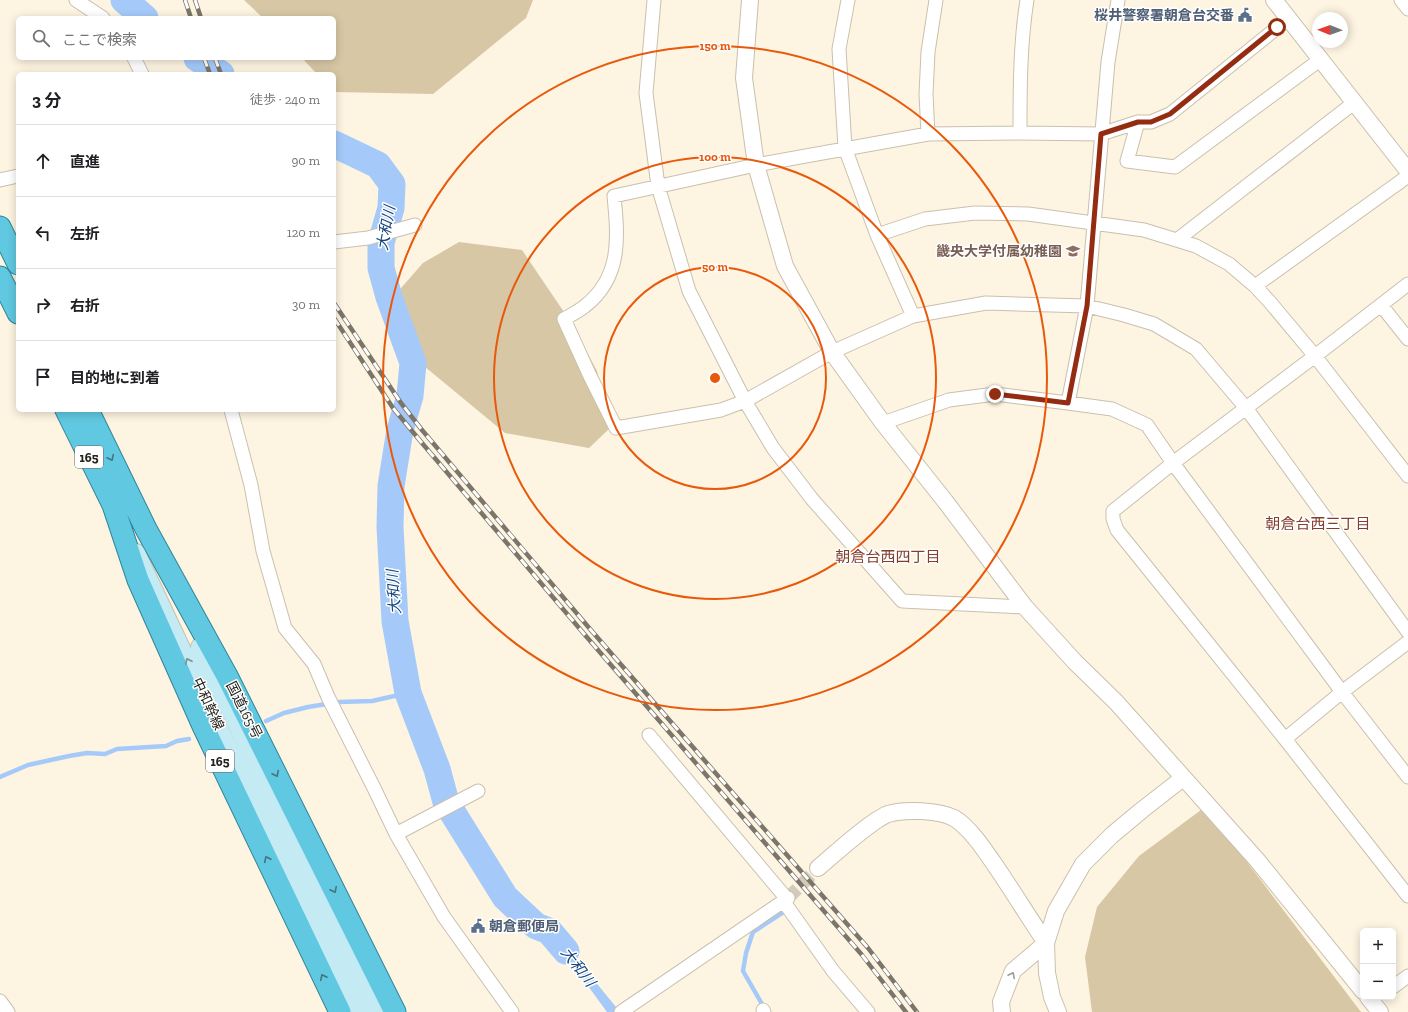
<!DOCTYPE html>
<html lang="ja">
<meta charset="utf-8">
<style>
:root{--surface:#fff;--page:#f6f6f6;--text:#202124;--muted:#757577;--line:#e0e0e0}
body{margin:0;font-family:"Zilla Slab","Noto Sans JP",serif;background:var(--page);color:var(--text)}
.controls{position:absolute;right:12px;bottom:12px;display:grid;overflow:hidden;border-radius:6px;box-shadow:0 2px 10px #0003}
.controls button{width:36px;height:36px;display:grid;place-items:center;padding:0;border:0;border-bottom:1px solid var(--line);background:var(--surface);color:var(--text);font:20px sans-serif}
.compass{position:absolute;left:1312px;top:12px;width:36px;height:36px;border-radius:50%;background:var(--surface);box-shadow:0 2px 10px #0003;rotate:271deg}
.stop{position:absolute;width:12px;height:12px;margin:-9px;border:3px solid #942c12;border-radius:50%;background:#fff}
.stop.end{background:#942c12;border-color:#fff;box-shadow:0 1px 4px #0008}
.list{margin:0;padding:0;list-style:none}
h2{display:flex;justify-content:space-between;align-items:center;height:52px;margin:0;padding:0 16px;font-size:17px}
h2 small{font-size:13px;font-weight:400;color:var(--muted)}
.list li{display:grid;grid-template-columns:26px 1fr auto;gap:12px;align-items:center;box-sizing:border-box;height:72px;padding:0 16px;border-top:1px solid var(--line)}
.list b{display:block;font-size:15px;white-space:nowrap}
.list em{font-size:13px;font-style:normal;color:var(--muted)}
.icon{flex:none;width:22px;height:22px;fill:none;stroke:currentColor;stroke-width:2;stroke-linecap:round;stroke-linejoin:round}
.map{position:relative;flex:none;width:1408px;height:1012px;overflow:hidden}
.search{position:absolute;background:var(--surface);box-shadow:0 2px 10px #0003;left:16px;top:16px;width:320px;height:44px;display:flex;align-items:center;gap:10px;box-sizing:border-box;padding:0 14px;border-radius:6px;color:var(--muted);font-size:15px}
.panel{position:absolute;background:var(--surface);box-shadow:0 2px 10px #0003;left:16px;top:72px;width:320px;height:340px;border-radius:6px}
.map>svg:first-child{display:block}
.green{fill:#d7c7a5}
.water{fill:#a5cafa}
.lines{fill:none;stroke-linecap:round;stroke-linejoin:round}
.stream{stroke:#a5cafa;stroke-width:4.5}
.river{stroke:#a5cafa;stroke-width:27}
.minor-tunnel{stroke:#d2caba;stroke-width:13;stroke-dasharray:13 6;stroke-linecap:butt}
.minor-casing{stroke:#c9c0ae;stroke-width:15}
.tertiary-casing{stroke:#c9c0ae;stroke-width:18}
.secondary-casing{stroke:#c9c0ae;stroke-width:20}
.trunk-casing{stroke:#328597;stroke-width:23}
.minor{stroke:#fff;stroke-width:13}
.tertiary{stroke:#fff;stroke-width:16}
.secondary{stroke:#c4eaf4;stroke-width:18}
.trunk{stroke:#60c8e0;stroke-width:21}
.rail-casing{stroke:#7c766a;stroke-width:4.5}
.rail{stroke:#fff;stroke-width:3;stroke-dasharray:9;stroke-linecap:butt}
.oneway{stroke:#43767e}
.oneway2{stroke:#7d9093}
.oneway3{stroke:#9d9c99}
.route{stroke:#942c12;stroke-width:5}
.ring{fill:none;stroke:#e8590c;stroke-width:2}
.labels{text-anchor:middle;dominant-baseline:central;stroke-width:3;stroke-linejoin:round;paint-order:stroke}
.shield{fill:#fff;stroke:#676560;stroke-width:1}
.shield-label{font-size:13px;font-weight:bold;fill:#26231c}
.service-label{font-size:14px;font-weight:bold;fill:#4e5e75;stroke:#fff;text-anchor:end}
.education-label{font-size:14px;font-weight:bold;fill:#785e54;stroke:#fff;text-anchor:end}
.street-label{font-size:14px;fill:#26231c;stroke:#fff}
.water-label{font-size:15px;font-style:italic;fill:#14437c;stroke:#fff}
.neighbourhood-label{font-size:15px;fill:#833e2d;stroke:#fff}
.centre{fill:#e8590c;stroke:#fff;stroke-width:2}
.ring-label{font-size:12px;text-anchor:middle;font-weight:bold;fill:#e8590c;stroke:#fff;stroke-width:3;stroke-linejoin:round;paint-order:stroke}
</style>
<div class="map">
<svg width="1408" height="1012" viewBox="0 0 1408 1012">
<rect width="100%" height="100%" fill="#fdf4e1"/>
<path class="green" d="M 244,0 L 533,0 L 526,18 L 433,94 L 335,92 L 334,74 L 317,74 L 302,58 L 334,58 L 334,18 L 263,18 Z
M 459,242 L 522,250 L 570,321 L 597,371 L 610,428 L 589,448 L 505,433 L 401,347 L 387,304 L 423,263 Z
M 1205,807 L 1361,1012 L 1092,1012 L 1085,957 L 1097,907 L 1139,856 Z"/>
<path class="water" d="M 552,925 L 576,958 L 620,1012 L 607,1012 L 566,956 L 561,956 L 539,926 Z"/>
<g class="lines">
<path class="stream" d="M 266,721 L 284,713 L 308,707 L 339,702 L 372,701 L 408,693
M 0,777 L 28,765 L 69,756 L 87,753 L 105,754 L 117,749 L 166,746 L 177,741 L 189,739
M 762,1004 L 743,971 L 746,953 L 753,932 L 782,913"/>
<path class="river" d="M 124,0 L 145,18
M 197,58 L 221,74
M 334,144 L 378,165 L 392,184 L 391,208 L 381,243 L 381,268 L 389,297 L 413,363 L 410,396 L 400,430 L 391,486 L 390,527 L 395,621 L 408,693 L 437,769 L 446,802 L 505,897 L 536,926 L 549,931 L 566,951"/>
<path class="minor-tunnel" d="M 788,898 L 818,868"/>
<defs>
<path id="minor" d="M 76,0 L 103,18
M 654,0 L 646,93 L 658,186 L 689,291 L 745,401 L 773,448 L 812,499 L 902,601 L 1025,607
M 848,0 L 839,49 L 845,148 L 877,235 L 913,316
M 1401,0 L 1408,9
M 1288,19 L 1170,114 L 1151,122 L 1138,122 L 1101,134 L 1020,133 L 928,134 L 756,165 L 614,196 C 618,237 622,277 585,306 C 579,311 571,315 564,319 L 590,376 L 616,428 L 721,410 L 745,401 L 832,352 L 913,316 L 986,303 L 1087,306 L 1124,315 L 1154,324 L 1196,349 L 1246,408 L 1408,632
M 134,58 L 142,74
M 1138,122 L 1127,161 L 1175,167 L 1321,59
M 1020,133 C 1020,88 1020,44 1027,0
M 928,134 L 926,94 L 928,52 L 936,0
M 0,180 L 18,176
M 877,235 L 925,219 L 975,213 L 1028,214 L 1144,230 L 1196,246 L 1229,264 L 1255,286 L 1269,301 L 1315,356 L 1408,476
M 1177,240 L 1355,102
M 334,242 L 368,238 L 415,225
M 1408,284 L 1315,356 L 1173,463 L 1113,511 L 1113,519 L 1117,530 L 1285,739 L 1408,896
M 1255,286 L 1408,176
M 1381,305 L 1408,339
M 1068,403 L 1087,306 L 1108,62 L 1118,0
M 231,410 L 251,485 L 263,551 L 285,628 L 314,664 L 328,697 L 374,788 L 396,834 L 444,917 L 512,1012
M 883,423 L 949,400 L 995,394 L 1068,403 L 1112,409 L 1147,425 L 1173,463 L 1342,692 L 1408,777
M 649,735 L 787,899
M 1285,739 L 1342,692 L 1408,642
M 396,834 L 478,791
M 784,902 L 833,971 L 868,1012
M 1393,987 L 1408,976
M 0,1001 L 8,1012
M 763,1010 L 764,1012
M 621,1012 L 788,898"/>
<path id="tertiary" d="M 750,0 L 744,78 L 756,165 L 785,266 L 832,352 L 883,423 L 945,501 L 1025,607 L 1075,662 L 1116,702 L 1257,860 L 1363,991
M 1274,0 L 1408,171
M 818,868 C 837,852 856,834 877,820 C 881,818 884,815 888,814 C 904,809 938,810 954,818 C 971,828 988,855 999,871 C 1015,895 1030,919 1046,943
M 1368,997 L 1380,1012
M 1002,1012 L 1001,1002 L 1013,971 L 1046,943
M 1058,1012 L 1052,997 L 1047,973 L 1046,943 L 1056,911 L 1083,864 L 1112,835 L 1142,810 L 1183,778"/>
<path id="secondary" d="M 136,553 L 219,729 L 271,834 L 356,1012
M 200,647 L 375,1012"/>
<path id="trunk" d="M 0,227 L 18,264
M 0,277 L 18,313
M 66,410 L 113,505 L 138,580 L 203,726 L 340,1012
M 88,410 L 146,529 L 227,676 L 395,1012"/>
</defs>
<use href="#minor" class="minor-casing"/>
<use href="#tertiary" class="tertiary-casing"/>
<use href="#secondary" class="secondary-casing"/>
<use href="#trunk" class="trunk-casing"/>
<use href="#minor" class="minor"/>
<use href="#tertiary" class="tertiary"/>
<use href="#secondary" class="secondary"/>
<use href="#trunk" class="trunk"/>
<defs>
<path id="rail" d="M 185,0 L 191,18
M 195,0 L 201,18
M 204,58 L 210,74
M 215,58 L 221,74
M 334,303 L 401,403 L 422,430 L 590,629 L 868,948 L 917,1012
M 334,318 L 393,408 L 422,443 L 585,635 L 862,955 L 906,1012"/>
</defs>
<use href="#rail" class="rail-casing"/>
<use href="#rail" class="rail"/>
</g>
<defs><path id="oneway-chevron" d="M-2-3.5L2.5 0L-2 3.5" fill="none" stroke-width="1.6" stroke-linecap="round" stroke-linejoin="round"/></defs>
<g class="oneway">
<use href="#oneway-chevron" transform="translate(111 458) rotate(64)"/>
<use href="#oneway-chevron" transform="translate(276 774) rotate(63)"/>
<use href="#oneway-chevron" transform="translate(267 859) rotate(-116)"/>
<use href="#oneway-chevron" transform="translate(334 890) rotate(64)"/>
<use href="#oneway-chevron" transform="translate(323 977) rotate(-116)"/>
</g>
<use class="oneway2" href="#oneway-chevron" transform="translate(188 661) rotate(-115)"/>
<use class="oneway3" href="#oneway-chevron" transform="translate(1012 975) rotate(-63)"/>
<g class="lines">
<path class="route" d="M 995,394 L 1068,403 L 1087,306 L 1101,134 L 1138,122 L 1151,122 L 1170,114 L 1277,27"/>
</g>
<g class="ring">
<circle cx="715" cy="378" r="111"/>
<circle cx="715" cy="378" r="221"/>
<circle cx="715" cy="378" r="332"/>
</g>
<defs>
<symbol id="civic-bare" viewBox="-9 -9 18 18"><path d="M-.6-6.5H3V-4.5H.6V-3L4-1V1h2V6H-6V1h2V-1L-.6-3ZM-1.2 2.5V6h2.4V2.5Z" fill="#5c6f8a" stroke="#fff" stroke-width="2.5" paint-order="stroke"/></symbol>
<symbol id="school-bare" viewBox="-9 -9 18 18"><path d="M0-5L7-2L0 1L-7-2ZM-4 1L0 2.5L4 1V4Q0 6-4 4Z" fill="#8d6e63" stroke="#fff" stroke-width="2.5" paint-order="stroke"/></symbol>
</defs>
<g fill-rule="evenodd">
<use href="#civic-bare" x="1235" y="5" width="20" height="20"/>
<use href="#school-bare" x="1063" y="241" width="20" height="20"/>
<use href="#civic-bare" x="468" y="916" width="20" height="20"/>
</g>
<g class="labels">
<g class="shield">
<rect x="75" y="446" width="28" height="22" rx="3"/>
<rect x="206" y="750" width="28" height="22" rx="3"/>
</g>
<g class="shield-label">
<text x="89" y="457">165</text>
<text x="220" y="761">165</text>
</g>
<g class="service-label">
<text x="1234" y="15">桜井警察署朝倉台交番</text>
<text x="489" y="926" text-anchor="start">朝倉郵便局</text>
</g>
<g class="education-label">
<text x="1062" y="251">畿央大学付属幼稚園</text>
</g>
<g class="street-label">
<text transform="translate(208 704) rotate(65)">中和幹線</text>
<text transform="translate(244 710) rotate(63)">国道165号</text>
</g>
<g class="water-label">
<text transform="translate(386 228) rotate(-80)">大和川</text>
<text transform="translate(394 592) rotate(-94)">大和川</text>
<text transform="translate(578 967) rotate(52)">大和川</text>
</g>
<g class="neighbourhood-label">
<text x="1318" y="524">朝倉台西三丁目</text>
<text x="888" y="557">朝倉台西四丁目</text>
</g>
</g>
<circle cx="715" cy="378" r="6" class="centre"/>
<g class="ring-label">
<text x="715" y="50">150 m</text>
<text x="715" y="161">100 m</text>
<text x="715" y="271">50 m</text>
</g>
</svg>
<div class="controls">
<button>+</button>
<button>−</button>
</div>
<svg class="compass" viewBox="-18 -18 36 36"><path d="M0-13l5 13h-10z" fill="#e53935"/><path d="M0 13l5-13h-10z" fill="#757577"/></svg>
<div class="stop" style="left:1277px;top:27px"></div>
<div class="stop end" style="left:995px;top:394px"></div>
<div class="search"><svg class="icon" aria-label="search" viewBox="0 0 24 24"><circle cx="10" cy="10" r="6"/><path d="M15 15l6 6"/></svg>ここで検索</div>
<section class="panel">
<h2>3 分<small>徒歩 · 240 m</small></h2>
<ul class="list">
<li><svg class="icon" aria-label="ahead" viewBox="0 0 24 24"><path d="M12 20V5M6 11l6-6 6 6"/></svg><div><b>直進</b></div><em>90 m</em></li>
<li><svg class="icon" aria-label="left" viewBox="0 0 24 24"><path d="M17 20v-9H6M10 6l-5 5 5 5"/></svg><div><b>左折</b></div><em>120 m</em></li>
<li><svg class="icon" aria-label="right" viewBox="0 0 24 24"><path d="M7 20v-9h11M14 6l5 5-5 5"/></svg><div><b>右折</b></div><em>30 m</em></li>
<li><svg class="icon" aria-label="arrive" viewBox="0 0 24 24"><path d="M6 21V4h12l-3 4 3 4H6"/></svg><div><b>目的地に到着</b></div></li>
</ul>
</section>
</div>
